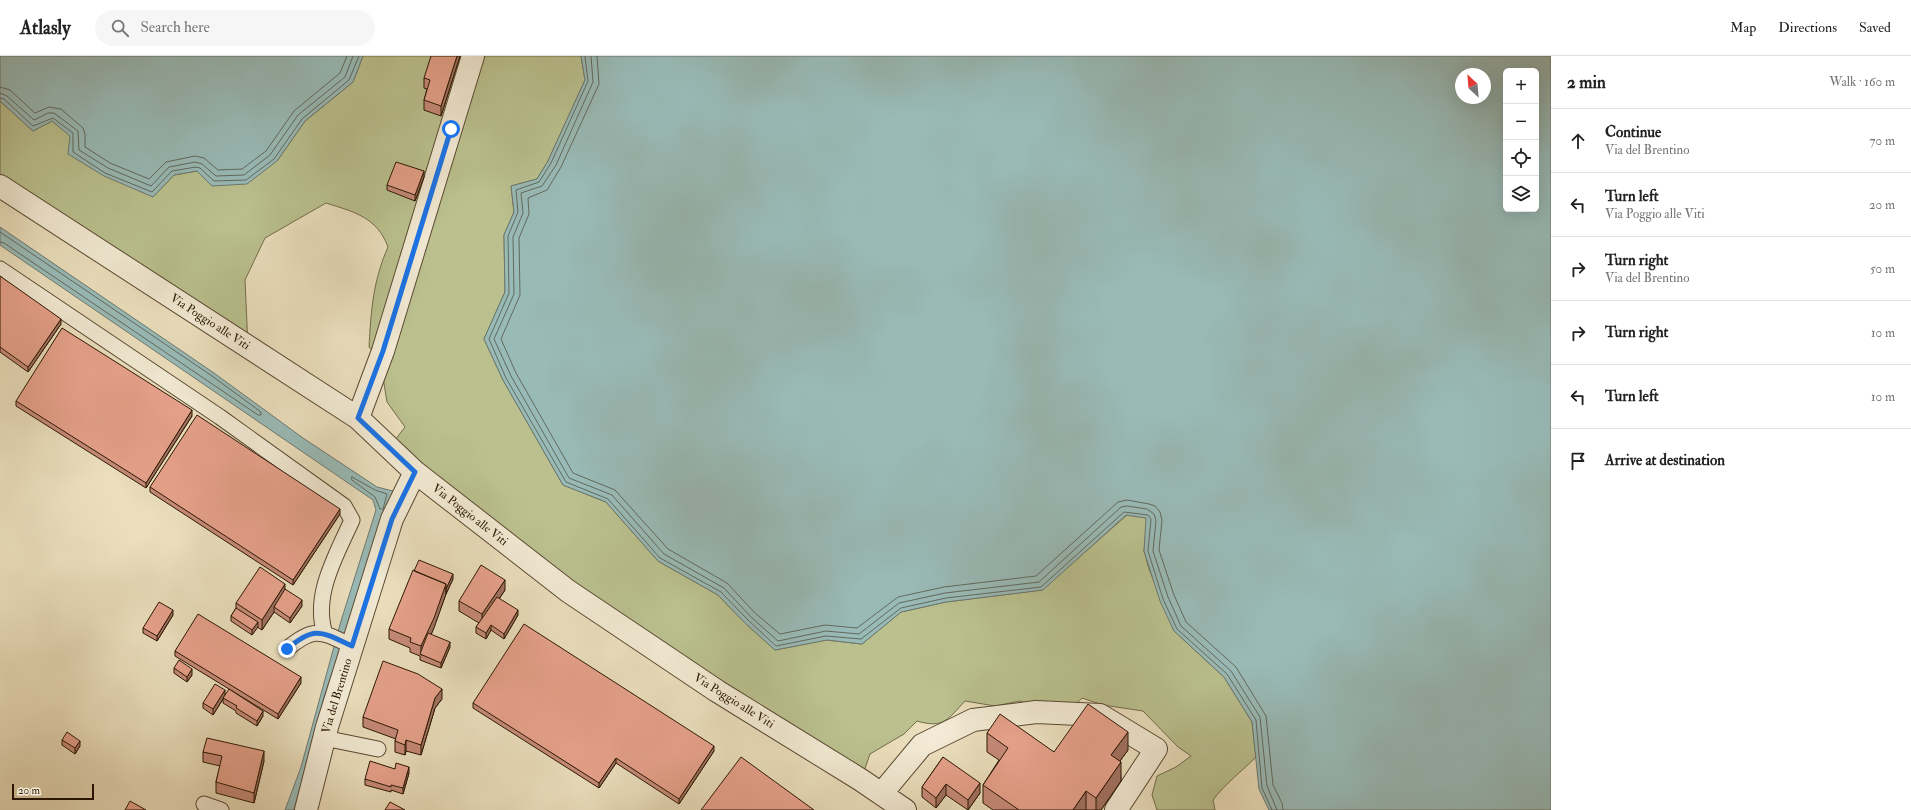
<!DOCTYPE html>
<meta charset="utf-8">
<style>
:root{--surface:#fff;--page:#f6f6f6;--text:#222;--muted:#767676;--line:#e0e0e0}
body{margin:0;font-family:"IM FELL Double Pica",serif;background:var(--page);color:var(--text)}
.controls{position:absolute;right:12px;top:12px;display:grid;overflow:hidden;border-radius:6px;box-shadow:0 4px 16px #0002}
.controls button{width:36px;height:36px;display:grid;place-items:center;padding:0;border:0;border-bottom:1px solid var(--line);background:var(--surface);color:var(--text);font:20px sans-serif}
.compass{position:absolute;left:1455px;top:12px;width:36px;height:36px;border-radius:50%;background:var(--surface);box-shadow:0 4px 16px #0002;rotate:334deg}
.scale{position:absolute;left:12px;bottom:10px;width:82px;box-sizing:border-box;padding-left:4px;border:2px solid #2b1703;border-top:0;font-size:11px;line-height:14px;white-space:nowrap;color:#2b1703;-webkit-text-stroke:3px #f2ead4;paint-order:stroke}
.stop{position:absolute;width:12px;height:12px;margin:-9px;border:3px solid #1a73e8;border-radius:50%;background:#fff}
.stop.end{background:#1a73e8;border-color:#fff;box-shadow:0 1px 4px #0008}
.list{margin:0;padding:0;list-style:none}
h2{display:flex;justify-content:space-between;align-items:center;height:52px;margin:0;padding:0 16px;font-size:17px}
h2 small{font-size:13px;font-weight:400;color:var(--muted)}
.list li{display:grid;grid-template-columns:26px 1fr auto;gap:12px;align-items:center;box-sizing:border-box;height:64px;padding:0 16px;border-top:1px solid var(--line)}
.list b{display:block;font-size:15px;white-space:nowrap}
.list p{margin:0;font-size:13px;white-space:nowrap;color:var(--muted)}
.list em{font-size:13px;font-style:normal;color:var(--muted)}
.icon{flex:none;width:22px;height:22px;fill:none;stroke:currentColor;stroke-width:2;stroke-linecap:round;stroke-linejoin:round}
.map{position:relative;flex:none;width:1551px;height:754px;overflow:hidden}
header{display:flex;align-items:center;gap:24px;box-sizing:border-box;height:56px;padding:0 20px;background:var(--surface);border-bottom:1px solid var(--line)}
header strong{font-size:19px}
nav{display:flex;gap:22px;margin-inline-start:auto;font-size:14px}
.search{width:280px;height:36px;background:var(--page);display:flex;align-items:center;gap:10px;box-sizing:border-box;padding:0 14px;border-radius:22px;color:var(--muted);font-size:15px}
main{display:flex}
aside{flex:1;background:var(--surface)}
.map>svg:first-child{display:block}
.green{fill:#bac18f;stroke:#726c49}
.water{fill:#99bbb8;stroke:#6d7970;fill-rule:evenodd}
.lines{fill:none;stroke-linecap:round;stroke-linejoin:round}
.shore{stroke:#62695e;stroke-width:1}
.service-casing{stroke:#5b4932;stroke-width:17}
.minor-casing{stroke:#5b4932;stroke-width:24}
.service{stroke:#f2ead4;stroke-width:15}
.minor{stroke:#f2ead4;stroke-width:22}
.wall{fill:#c68a78;stroke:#2b1703}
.shaded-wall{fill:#a17161;stroke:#2b1703}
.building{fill:#e6a18b;stroke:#2b1703}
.route{stroke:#1a73e8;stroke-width:5}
.labels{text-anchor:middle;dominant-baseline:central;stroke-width:4;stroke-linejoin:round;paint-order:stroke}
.street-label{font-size:12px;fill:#2b1703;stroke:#f2ead4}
</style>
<header>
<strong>Atlasly</strong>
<div class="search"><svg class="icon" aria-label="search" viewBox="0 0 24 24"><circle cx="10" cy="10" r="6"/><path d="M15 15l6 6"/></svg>Search here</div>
<nav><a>Map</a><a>Directions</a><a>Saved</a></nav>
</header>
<main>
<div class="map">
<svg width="1551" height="754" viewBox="0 0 1551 754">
<rect width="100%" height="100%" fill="#ebdfbd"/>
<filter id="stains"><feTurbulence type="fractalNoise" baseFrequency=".005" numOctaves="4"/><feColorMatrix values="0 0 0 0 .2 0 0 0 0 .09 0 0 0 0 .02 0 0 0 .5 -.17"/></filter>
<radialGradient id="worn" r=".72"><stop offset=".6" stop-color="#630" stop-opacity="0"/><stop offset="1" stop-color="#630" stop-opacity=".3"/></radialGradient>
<path class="green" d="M 363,0 L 581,0 L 585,24 L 548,105 L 537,123 L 511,130 L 514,156 L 504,179 L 505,236 L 484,283 L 503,324 L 563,429 L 606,446 L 658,505 L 718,539 L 745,567 L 775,594 L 826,584 L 862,588 L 901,556 L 946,546 L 1042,534 L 1127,459 L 1147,462 L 1144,495 L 1149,513 L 1174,575 L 1224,621 L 1252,666 L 1256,701 C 1242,715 1225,728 1213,744 L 1215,754 L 1157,754 L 1152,739 L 1157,720 L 1176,711 L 1191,700 L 1178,691 L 1143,655 L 1103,649 L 1082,642 L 1075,649 L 1030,649 L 1020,645 L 995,650 L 965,645 C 948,663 944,673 917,665 L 904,678 L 870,698 L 861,724 L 568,535 L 389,392 L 405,371 L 387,346 L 380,303 L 369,291 C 371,254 373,225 388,191 C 377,161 354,156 326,147 L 265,182 L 245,224 L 248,291 L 0,130 L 0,45 L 33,75 L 52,65 L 153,141 L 174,119 L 197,115 L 212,130 L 277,105 L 305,65 L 353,26 Z"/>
<path class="water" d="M 0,0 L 363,0 L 353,26 L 305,65 L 277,105 L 247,128 L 212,130 L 197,115 L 174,119 L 153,141 L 104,120 L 68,98 L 70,80 L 52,65 L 33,75 L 0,45 Z
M 581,0 L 1551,0 L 1551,754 L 1269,754 L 1259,733 L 1252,666 L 1224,621 L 1174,575 L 1160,545 L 1144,495 L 1146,462 L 1126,459 L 1043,534 L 946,546 L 901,556 L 862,588 L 827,584 L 775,594 L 745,567 L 718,539 L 658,505 L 606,446 L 563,429 L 503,324 L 484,283 L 505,236 L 504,179 L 514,156 L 511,130 L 537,123 L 548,105 L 585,24 ZM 1506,15 L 1536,15 L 1536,153 L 1506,153 ZM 1461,18 L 1485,18 L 1485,42 L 1461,42 Z
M 0,171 L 214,317 L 303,382 L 377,431 L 393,435 L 361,526 L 349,568 L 325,638 L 294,754 L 285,754 L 301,711 L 341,565 L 376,454 L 373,444 L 0,189 Z"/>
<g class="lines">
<path class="shore" d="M 585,0 L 588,25 L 551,107 L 539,126 L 516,134 L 518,156 L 508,180 L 509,237 L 489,283 L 506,322 L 566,426 L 608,443 L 660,502 L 721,536 L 748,564 L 776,590 L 826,580 L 861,583 L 901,552 L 946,542 L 1041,531 L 1124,456 L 1148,459 L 1151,463 L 1148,495 L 1163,543 L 1177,573 L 1227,618 L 1256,664 L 1262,732 L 1272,754
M 591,0 L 593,26 L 556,109 L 542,130 L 521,137 L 523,157 L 513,181 L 514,238 L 494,283 L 511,320 L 569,422 L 612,439 L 664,498 L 724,532 L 751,561 L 778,585 L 826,575 L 859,578 L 899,547 L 945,537 L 1039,526 L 1121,451 L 1127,450 L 1147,453 L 1154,458 L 1156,464 L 1153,495 L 1168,541 L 1181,570 L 1231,615 L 1260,661 L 1267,730 L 1277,754
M 597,0 L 599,28 L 561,111 L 547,134 L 528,142 L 529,158 L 519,182 L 520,239 L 501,283 L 516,317 L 573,417 L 615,434 L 668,493 L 727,527 L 755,557 L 780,578 L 825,569 L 857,572 L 898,541 L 944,531 L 1036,520 L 1118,446 L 1127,444 L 1149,448 L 1155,450 L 1160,456 L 1162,464 L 1159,494 L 1174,539 L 1186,566 L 1236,611 L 1266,660 L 1273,729 L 1282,747 L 1283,754
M 0,31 L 10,34 L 35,57 L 49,51 L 61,53 L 83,72 L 85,78 L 85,91 L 110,107 L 149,123 L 166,106 L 195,100 L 204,102 L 218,114 L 242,113 L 266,95 L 294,55 L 340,17 L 347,0
M 0,37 L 7,40 L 34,64 L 48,57 L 54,57 L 78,75 L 79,94 L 108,112 L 151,130 L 169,111 L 195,106 L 202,108 L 216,120 L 244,119 L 270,99 L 298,59 L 345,21 L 353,0
M 0,42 L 4,43 L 33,70 L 53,62 L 73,77 L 73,96 L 105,117 L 152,136 L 172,115 L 196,111 L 200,112 L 214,125 L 246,124 L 274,103 L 302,63 L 349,24 L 359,0
M 0,176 L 212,320 L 261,356 L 261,359 L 258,359 L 4,187 L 0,186
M 352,421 L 375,434 L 387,438 L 383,453 L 380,453 L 375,441 L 352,424 Z"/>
<defs>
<path id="service" d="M 0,213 L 220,361 L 344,450 L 352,464 C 337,498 312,539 325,578
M 287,593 C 315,569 322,576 352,590
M 324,682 L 378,693
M 204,748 L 221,754"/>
<path id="minor" d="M 0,130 L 358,362 L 415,416 L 568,535 L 717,635 L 861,724 L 905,754
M 358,362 L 383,295 L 473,0
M 882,737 L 922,689 L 973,664 L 1036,656 L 1100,659 L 1156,693 L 1116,754
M 306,754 L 327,671 L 392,463 L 415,416"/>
</defs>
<use href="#service" class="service-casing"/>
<use href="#minor" class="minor-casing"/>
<use href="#service" class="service"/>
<use href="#minor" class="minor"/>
</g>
<path class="wall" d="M 460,0 L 441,60 L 424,54 L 424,44 L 427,33 L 424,32 L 424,22 Z
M 424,121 L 415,145 L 387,134 L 387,129 Z
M 0,220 L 61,268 L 28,316 L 0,296 Z
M 16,345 L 192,360 L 146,432 L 16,350 Z
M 150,431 L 340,458 L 293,529 L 150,436 Z
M 453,523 L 446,538 L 431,579 L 450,591 L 441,612 L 420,604 L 420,600 L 410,596 L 410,592 L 389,583 L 389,573 Z
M 285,533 L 302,550 L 290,567 L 274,556 L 262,574 L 257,571 L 252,579 L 231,565 L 231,560 L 236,552 L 236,547 Z
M 505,534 L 499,543 L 518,559 L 504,583 L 491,574 L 486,583 L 476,577 L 476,571 L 479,567 L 459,555 L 459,545 Z
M 173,559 L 157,585 L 143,577 L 143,572 Z
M 175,595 L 301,627 L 278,663 L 175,600 Z
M 174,612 L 192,619 L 187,626 L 174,617 Z
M 225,638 L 263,660 L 257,670 L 236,657 L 236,655 L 223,647 L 223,643 L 213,659 L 203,652 L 203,647 Z
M 442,643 L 435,652 L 421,699 L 406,695 L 405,699 L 395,696 L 395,685 L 396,683 L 363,671 L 363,661 Z
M 473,647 L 714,695 L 679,748 L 616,707 L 599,732 L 473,652 Z
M 987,677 L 1054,696 L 1128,694 L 1120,705 L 1121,725 L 1101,754 L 993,754 L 983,747 L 983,729 L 999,704 L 987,696 Z
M 62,684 L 80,690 L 75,698 L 62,689 Z
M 203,696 L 264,705 L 254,747 L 216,737 L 216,726 L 220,710 L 203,706 Z
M 943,701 L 980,737 L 968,754 L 946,739 L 936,752 L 922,741 L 922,731 Z
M 395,713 L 409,717 L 403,738 L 391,734 L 391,736 L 365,729 L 365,723 Z"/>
<path class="shaded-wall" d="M 457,0 L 460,0 L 441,60 L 441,50 Z
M 424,115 L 424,121 L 415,145 L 415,139 Z
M 61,263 L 61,268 L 28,316 L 28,311 Z
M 192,354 L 192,360 L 146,432 L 146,427 Z
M 340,453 L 340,458 L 293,529 L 293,524 Z
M 453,518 L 453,523 L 446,538 L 446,533 Z
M 505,524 L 505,534 L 482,568 L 482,558 Z
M 285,528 L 285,538 L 274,551 L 274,556 L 262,574 L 262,564 Z
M 446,528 L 446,538 L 434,572 L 422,599 L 421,599 L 421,590 Z
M 302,544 L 302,550 L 290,567 L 290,562 Z
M 173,554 L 173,559 L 157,585 L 157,580 Z
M 518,554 L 518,559 L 504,583 L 504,578 Z
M 258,566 L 258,571 L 252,579 L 252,574 Z
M 491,569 L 491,574 L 486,583 L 486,577 Z
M 450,586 L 450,591 L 441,612 L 441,607 Z
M 192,613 L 192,619 L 187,626 L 187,621 Z
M 301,621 L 301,627 L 278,663 L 278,658 Z
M 442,633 L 442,643 L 435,652 L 421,699 L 421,689 L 435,642 Z
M 225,634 L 225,640 L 223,642 L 223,643 L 213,659 L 213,653 Z
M 263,655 L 263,660 L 257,670 L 257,665 Z
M 1128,676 L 1128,694 L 1111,717 L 1111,699 Z
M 406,684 L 406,695 L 405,699 L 405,689 Z
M 80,685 L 80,690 L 75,698 L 75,692 Z
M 714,690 L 714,695 L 679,748 L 679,743 Z
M 264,695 L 264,705 L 254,747 L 254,737 Z
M 616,702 L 616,707 L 599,732 L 599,727 Z
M 1121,706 L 1121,725 L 1101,754 L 1096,754 L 1096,742 Z
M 409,711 L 409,717 L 403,738 L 403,732 Z
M 980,727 L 980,737 L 968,754 L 968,744 Z
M 946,728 L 946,739 L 936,752 L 936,742 Z
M 1086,735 L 1086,754 L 1073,754 Z"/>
<path class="building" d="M 431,0 L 457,0 L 441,50 L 424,44 L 430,24 L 424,22 Z
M 396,106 L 424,115 L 415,139 L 387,129 Z
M 0,220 L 61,263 L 28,311 L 0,291 Z
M 62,272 L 192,354 L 146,427 L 16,345 Z
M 197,359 L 340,453 L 293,524 L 150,431 Z
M 419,504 L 453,518 L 446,533 L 446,528 L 414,515 Z
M 481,509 L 505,524 L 482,558 L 459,545 Z
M 260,511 L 285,528 L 262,564 L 236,547 Z
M 413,514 L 446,528 L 434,562 L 421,590 L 410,586 L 411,582 L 389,573 Z
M 285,533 L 302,544 L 290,562 L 274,551 Z
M 497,541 L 518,554 L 504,578 L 491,569 L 486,577 L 476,571 Z
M 159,546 L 173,554 L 157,580 L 143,572 Z
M 236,552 L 258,566 L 252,574 L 231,560 Z
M 198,558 L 301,621 L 278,658 L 175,595 Z
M 524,568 L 714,690 L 679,743 L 616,702 L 599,727 L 473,647 Z
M 428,577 L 450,586 L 441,607 L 420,598 Z
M 179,604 L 192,613 L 187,621 L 174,612 Z
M 383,605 L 418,618 L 442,633 L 435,642 L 421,689 L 406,684 L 405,689 L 395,685 L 398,674 L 363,661 Z
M 215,628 L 225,634 L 213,653 L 203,647 Z
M 229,633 L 263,655 L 257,665 L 236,652 L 237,650 L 223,642 Z
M 1088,648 L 1128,676 L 1111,699 L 1121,706 L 1096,742 L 1086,735 L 1073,754 L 1019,754 L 983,729 L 1008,692 L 987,677 L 1000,658 L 1054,696 Z
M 67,676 L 80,685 L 75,692 L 62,684 Z
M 207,682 L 264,695 L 254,737 L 216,726 L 222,700 L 203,696 Z
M 741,701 L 814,754 L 701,754 Z
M 943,701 L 980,727 L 968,744 L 946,728 L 936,742 L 922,731 Z
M 370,705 L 395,713 L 396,707 L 409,711 L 403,732 L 391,729 L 391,731 L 365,723 Z
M 130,745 L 146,754 L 125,754 Z
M 390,746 L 405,754 L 385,754 Z"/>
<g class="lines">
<path class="route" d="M 287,593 C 315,569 322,576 352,590 L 392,463 L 415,416 L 358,362 L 383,295 L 451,73"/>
</g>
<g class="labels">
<g class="street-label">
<text transform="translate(210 266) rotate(33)">Via Poggio alle Viti</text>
<text transform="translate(470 459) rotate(38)">Via Poggio alle Viti</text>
<text transform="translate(337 640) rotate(-73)">Via del Brentino</text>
<text transform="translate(734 645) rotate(32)">Via Poggio alle Viti</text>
</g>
</g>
<rect width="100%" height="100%" filter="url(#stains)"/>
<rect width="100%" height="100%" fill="url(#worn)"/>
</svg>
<div class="controls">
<button>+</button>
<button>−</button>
<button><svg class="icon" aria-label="locate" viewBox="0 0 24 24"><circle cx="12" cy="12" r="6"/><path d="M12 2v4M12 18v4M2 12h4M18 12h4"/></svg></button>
<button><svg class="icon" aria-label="layers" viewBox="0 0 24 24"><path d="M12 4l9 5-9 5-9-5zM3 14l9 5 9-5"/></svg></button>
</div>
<svg class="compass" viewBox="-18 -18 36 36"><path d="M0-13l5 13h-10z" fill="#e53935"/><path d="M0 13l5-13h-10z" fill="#767676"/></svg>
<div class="scale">20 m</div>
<div class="stop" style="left:451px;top:73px"></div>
<div class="stop end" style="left:287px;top:593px"></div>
</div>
<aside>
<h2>2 min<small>Walk · 160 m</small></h2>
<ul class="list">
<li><svg class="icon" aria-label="ahead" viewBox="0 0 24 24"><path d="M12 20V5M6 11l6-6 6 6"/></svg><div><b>Continue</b><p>Via del Brentino</p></div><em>70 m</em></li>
<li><svg class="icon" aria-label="left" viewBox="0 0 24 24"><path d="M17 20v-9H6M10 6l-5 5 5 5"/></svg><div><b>Turn left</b><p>Via Poggio alle Viti</p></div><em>20 m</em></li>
<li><svg class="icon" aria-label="right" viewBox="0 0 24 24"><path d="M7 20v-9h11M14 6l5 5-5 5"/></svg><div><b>Turn right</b><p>Via del Brentino</p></div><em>50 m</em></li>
<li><svg class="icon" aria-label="right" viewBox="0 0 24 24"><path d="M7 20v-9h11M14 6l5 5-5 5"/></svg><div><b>Turn right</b></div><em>10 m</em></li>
<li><svg class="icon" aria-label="left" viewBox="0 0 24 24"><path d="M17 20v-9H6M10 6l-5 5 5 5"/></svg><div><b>Turn left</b></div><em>10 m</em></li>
<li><svg class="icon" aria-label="arrive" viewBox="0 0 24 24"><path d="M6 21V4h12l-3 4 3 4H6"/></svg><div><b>Arrive at destination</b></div></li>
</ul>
</aside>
</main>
